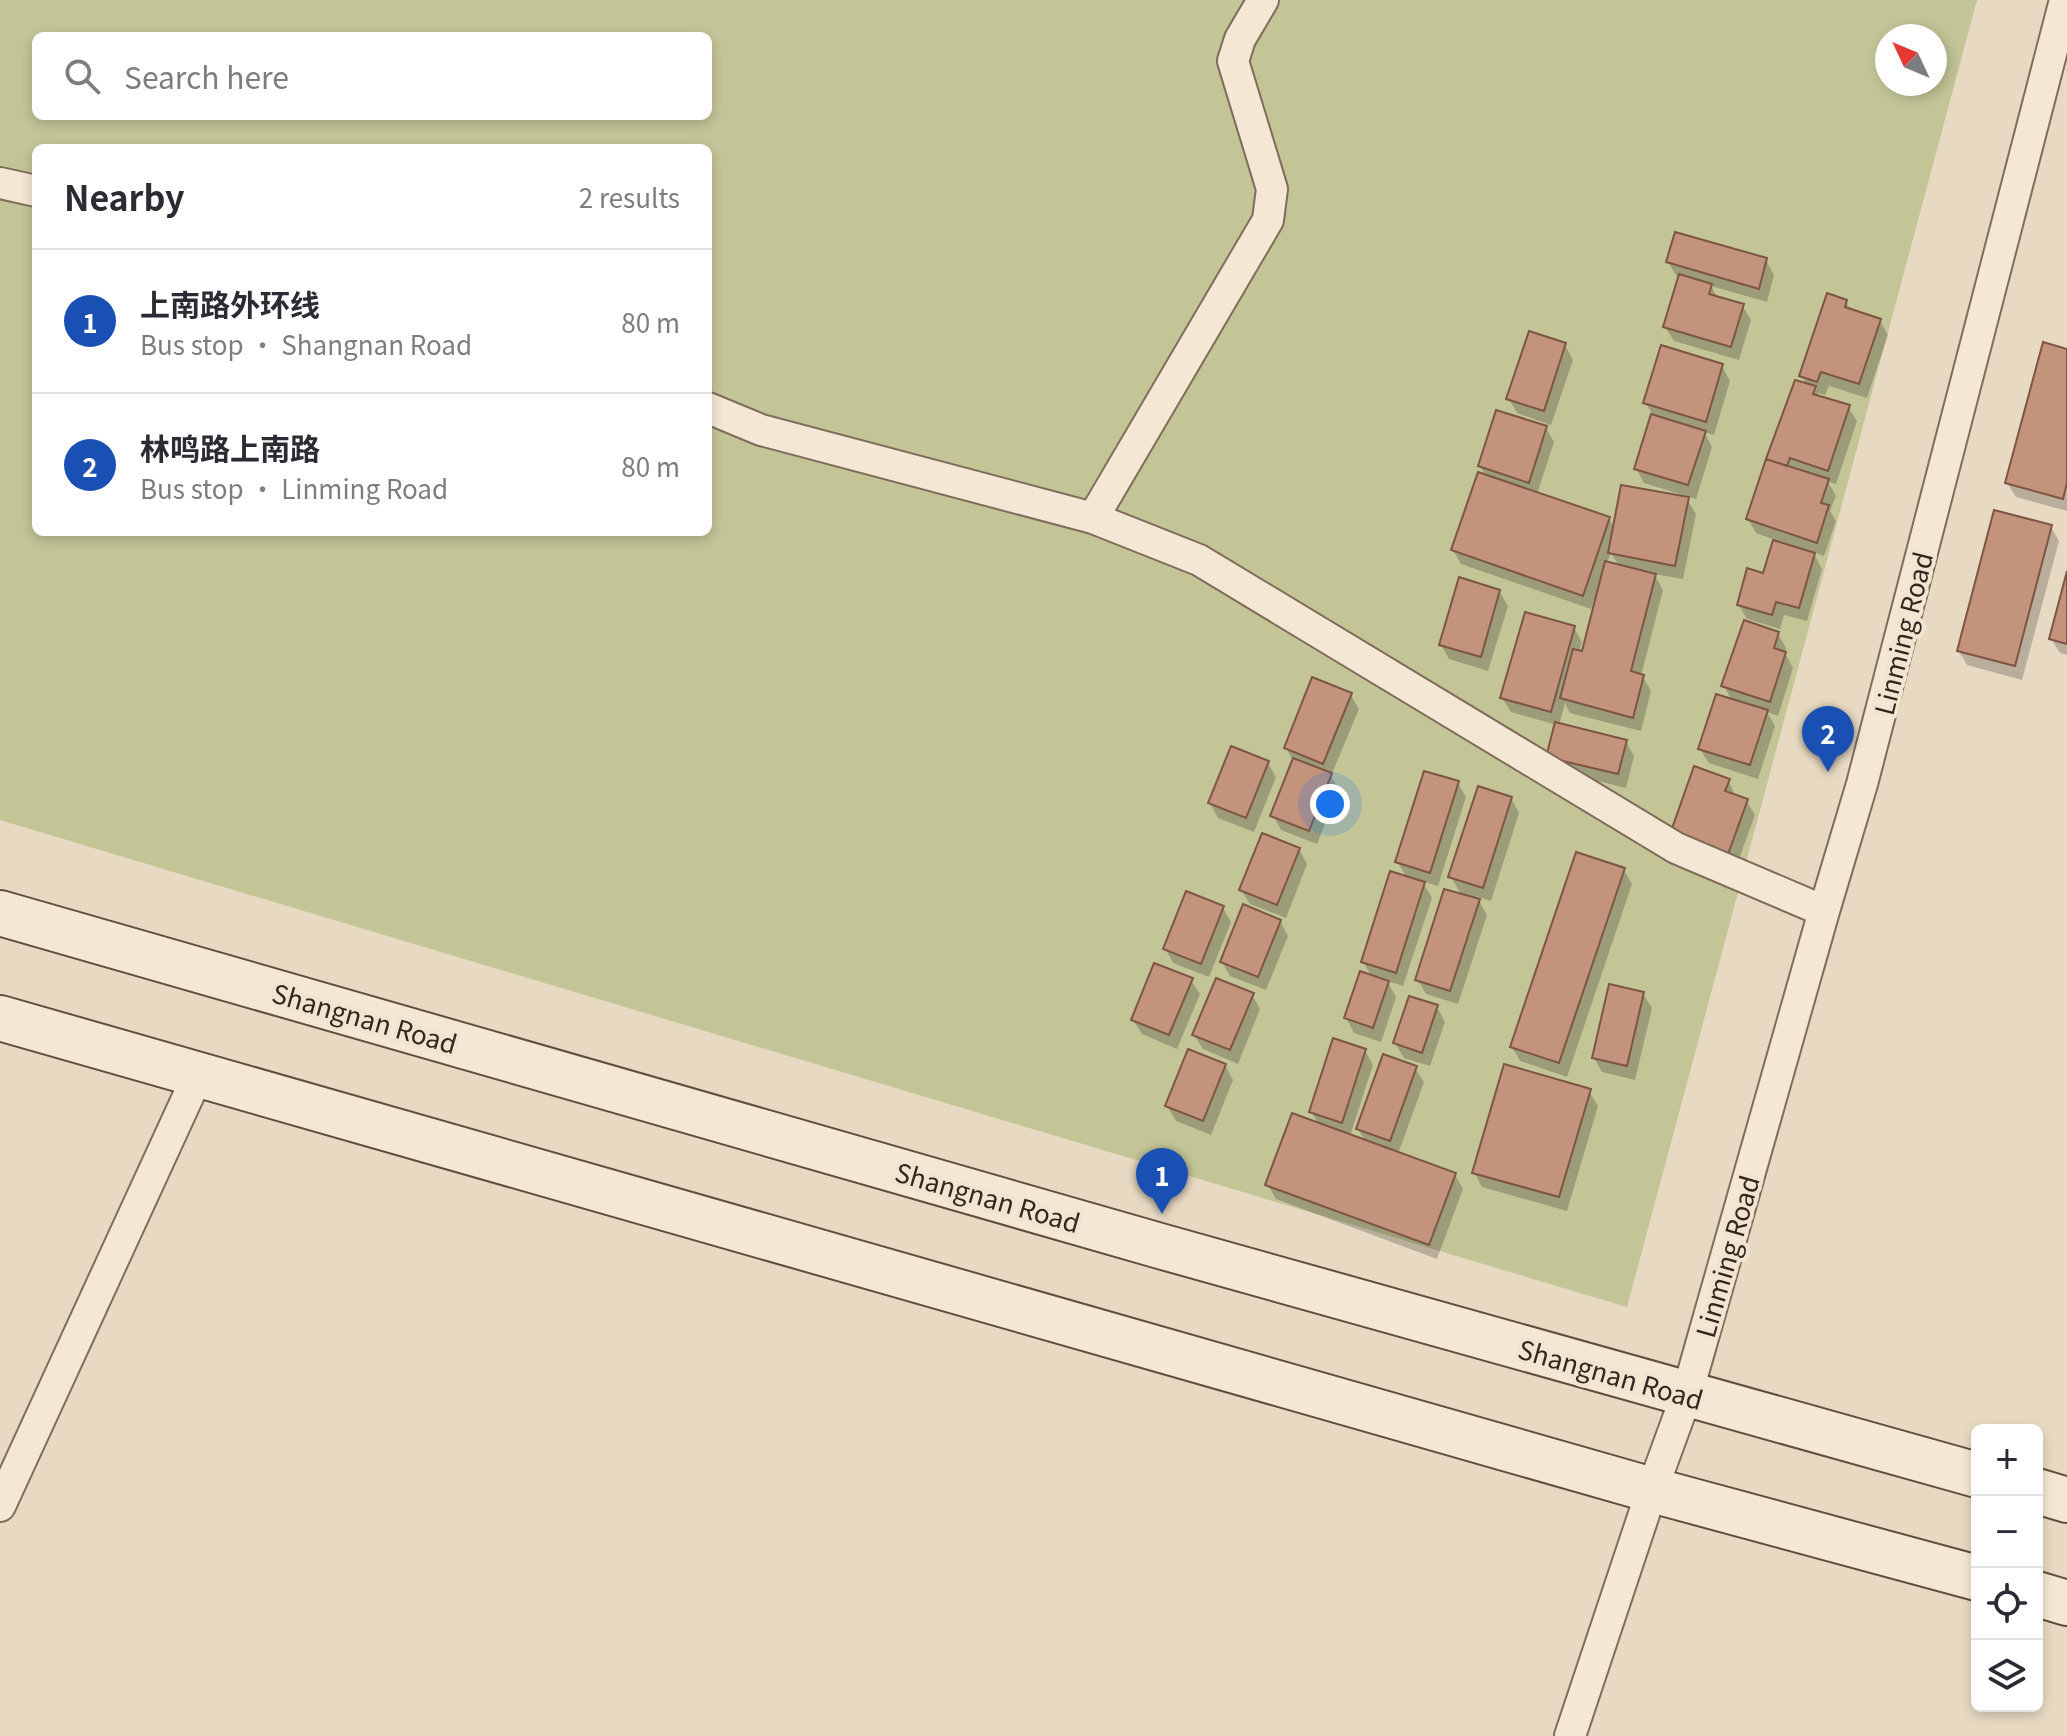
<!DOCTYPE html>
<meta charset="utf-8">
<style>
:root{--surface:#fff;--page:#f7f7f7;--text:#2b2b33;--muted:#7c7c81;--line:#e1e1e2;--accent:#88323a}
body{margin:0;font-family:Georgia,"Noto Sans SC",serif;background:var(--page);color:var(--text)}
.controls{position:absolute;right:24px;bottom:24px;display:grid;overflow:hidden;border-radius:12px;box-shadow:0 4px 12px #0003}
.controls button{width:72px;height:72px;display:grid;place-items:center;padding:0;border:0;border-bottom:2px solid var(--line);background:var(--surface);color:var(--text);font:40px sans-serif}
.compass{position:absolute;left:1875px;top:24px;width:72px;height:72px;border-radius:50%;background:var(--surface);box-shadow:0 4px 12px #0003;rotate:314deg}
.you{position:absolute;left:1330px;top:804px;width:28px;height:28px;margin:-20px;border:6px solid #fff;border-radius:50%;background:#1a73e8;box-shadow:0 0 0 12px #1a73e833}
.badge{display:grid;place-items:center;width:52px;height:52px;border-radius:50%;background:var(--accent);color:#fff;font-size:26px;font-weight:700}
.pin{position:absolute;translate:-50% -66px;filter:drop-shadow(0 2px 4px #0008)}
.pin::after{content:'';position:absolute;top:42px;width:28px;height:24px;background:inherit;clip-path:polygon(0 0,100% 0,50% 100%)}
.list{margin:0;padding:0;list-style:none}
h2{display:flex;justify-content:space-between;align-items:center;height:104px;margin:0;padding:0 32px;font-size:34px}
h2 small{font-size:26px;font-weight:400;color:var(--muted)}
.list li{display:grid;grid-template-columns:52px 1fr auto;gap:24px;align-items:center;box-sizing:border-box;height:144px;padding:0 32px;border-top:2px solid var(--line)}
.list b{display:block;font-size:30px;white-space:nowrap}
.list p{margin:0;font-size:26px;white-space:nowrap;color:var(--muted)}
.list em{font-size:26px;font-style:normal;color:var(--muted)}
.icon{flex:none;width:44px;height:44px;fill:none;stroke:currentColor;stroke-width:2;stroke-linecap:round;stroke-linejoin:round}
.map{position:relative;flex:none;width:2067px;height:1736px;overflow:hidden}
.search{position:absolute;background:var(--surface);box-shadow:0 4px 12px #0003;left:32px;top:32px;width:680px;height:88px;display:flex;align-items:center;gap:20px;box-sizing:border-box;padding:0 28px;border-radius:12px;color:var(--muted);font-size:30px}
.panel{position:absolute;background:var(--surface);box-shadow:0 4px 12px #0003;left:32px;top:144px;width:680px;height:392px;border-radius:12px}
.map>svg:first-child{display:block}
.green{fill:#c3c597;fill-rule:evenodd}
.shadow{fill:#0003;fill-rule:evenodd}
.building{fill:#c3937c;stroke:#7d5544;stroke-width:2}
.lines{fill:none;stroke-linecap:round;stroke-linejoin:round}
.street-casing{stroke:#806c5b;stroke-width:34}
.secondary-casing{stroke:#624d3e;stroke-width:48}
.street{stroke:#f4e8d4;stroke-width:30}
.secondary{stroke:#f4e8d4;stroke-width:44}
.labels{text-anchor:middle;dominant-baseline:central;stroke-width:8;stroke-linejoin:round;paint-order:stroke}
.street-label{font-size:26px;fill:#32261e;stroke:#f1e5d1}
</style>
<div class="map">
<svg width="2067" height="1736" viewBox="0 0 2067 1736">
<rect width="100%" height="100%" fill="#e8dac2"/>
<path class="green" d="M 0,0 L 1977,0 L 1627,1307 L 0,820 ZM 36,36 L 708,36 L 708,116 L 36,116 ZM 1887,36 L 1935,36 L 1935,84 L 1887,84 ZM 36,148 L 708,148 L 708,532 L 36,532 Z"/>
<path class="shadow" d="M 1766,260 L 1774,275 L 1767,302 L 1711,286 L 1718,298 L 1742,305 L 1751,320 L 1739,360 L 1674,341 L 1665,327 L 1680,278 L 1677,277 L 1668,262 Z
M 1846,302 L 1851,311 L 1880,321 L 1888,335 L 1867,398 L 1829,386 L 1825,395 L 1817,393 L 1820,398 L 1848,407 L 1857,421 L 1836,484 L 1828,482 L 1836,496 L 1830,511 L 1836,521 L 1824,556 L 1813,552 L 1822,569 L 1807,621 L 1784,615 L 1780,629 L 1747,619 L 1739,605 L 1765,575 L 1775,540 L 1756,533 L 1748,519 L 1807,386 L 1802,376 Z
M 1565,345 L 1573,360 L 1551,425 L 1517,413 L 1509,399 Z
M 2067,351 L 2067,511 L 2016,497 L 2007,483 Z
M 1722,366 L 1730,381 L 1714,435 L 1704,432 L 1712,447 L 1696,499 L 1644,483 L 1636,468 L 1653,415 L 1645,402 Z
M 1546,428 L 1554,442 L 1537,494 L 1609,519 L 1615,529 L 1687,499 L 1696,514 L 1683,579 L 1654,574 L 1663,590 L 1641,676 L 1643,677 L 1651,691 L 1641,731 L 1570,713 L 1565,703 L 1559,725 L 1626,742 L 1634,756 L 1626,788 L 1557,771 L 1557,725 L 1511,712 L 1502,698 L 1574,628 L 1582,642 L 1579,653 L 1583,654 L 1597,601 L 1594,600 L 1591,609 L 1461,564 L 1453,550 L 1486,476 L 1480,466 ZM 1611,553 L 1619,566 L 1607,563 Z
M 2051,527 L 2059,541 L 2022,680 L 1967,665 L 1959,651 Z
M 2067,579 L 2067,655 L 2060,653 L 2051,639 Z
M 1499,591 L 1508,606 L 1488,671 L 1449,659 L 1441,645 Z
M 1778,634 L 1786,648 L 1785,653 L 1793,668 L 1778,716 L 1767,712 L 1775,726 L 1758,779 L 1709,763 L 1700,749 L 1732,701 L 1724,686 Z
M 1350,694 L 1359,709 L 1331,776 L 1339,789 L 1317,844 L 1281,830 L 1273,815 L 1294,762 L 1286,748 Z
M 1267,762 L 1276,777 L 1254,832 L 1218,818 L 1210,803 Z
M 1728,780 L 1736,797 L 1746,800 L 1755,815 L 1735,870 L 1680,851 Z
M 1458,783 L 1466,797 L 1438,886 L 1422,881 L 1432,898 L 1403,986 L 1387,981 L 1396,997 L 1381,1042 L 1354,1033 L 1346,1018 L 1372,977 L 1363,962 L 1407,878 L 1397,861 Z
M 1511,798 L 1519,813 L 1491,901 L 1476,896 L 1487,915 L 1458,1004 L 1426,994 L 1418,980 L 1462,896 L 1451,877 Z
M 1299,849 L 1307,864 L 1286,918 L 1250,904 L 1241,890 Z
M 1624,870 L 1632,884 L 1567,1077 L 1520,1061 L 1512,1047 Z
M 1223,908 L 1231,922 L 1209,977 L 1173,963 L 1165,948 Z
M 1280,921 L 1288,936 L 1266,990 L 1230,976 L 1222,962 Z
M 1191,980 L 1200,994 L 1177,1049 L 1142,1034 L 1133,1020 Z
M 1643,994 L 1652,1008 L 1635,1080 L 1602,1072 L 1594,1058 Z
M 1252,995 L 1260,1009 L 1238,1064 L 1203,1049 L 1194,1035 Z
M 1437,1007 L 1445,1022 L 1430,1066 L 1404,1058 L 1395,1043 Z
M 1365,1050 L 1373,1065 L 1350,1136 L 1366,1142 L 1358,1129 L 1415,1068 L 1424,1082 L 1398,1154 L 1455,1175 L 1463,1189 L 1437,1259 L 1276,1199 L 1268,1185 L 1319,1125 L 1311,1111 Z
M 1225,1065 L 1233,1080 L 1211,1135 L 1176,1121 L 1167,1106 Z
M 1589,1091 L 1598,1106 L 1567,1211 L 1482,1187 L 1474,1172 Z"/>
<path class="building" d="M 1675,232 L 1767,258 L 1759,289 L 1666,262 Z
M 1679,274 L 1712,284 L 1709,294 L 1744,304 L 1731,347 L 1663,327 Z
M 1827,293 L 1847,300 L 1845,307 L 1881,319 L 1859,384 L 1821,372 L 1817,382 L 1799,376 Z
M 1529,331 L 1566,343 L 1544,411 L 1506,399 Z
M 2043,342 L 2067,349 L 2067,483 L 2063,499 L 2005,483 Z
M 1661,345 L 1723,364 L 1706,422 L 1643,403 Z
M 1795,380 L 1816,386 L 1813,394 L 1850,405 L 1828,471 L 1790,458 L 1787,466 L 1766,459 Z
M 1496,410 L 1547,426 L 1529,483 L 1478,466 Z
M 1651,414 L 1706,431 L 1688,485 L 1634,469 Z
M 1766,459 L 1829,479 L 1821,503 L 1829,505 L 1817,543 L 1746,519 Z
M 1478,472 L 1610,517 L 1583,596 L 1451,550 Z
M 1621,485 L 1689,497 L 1675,566 L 1608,553 Z
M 1994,510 L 2052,525 L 2015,666 L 1957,651 Z
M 1773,540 L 1815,553 L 1799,608 L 1776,602 L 1772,615 L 1737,605 L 1747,568 L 1763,573 Z
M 1605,561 L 1656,574 L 1631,671 L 1644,675 L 1633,718 L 1560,698 L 1573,649 L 1582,651 Z
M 2067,571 L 2067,644 L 2049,639 Z
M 1459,577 L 1500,590 L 1481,657 L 1439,645 Z
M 1525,612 L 1575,626 L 1551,712 L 1500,698 Z
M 1744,620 L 1779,632 L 1774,648 L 1786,652 L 1770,702 L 1721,686 Z
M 1312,677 L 1352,693 L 1323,764 L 1284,748 Z
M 1716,694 L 1768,710 L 1750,765 L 1698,749 Z
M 1555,722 L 1627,740 L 1618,774 L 1546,757 Z
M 1231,746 L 1269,761 L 1246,818 L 1208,803 Z
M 1293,758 L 1332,773 L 1309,831 L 1270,816 Z
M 1694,766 L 1730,779 L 1725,791 L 1748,799 L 1727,857 L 1669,837 Z
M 1424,771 L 1459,781 L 1430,873 L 1395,862 Z
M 1478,786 L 1512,797 L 1483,888 L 1448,877 Z
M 1262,833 L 1300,848 L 1277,905 L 1239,890 Z
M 1576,852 L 1625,868 L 1559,1063 L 1510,1047 Z
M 1390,871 L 1425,882 L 1396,973 L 1361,962 Z
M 1444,889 L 1480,899 L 1450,991 L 1415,980 Z
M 1186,891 L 1224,906 L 1201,964 L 1163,949 Z
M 1243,904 L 1281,920 L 1258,977 L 1220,962 Z
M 1154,963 L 1193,978 L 1169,1035 L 1131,1020 Z
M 1360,971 L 1389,981 L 1373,1028 L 1344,1018 Z
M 1216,978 L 1254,993 L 1230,1050 L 1192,1035 Z
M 1609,984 L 1644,992 L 1627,1066 L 1592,1058 Z
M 1409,996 L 1438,1005 L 1422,1053 L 1393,1043 Z
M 1333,1038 L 1366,1049 L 1342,1123 L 1309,1112 Z
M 1188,1049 L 1226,1064 L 1203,1121 L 1165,1106 Z
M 1383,1054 L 1417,1066 L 1390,1141 L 1356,1129 Z
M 1504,1064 L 1591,1089 L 1559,1197 L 1472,1173 Z
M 1292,1113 L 1456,1173 L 1429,1245 L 1265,1185 Z"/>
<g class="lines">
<defs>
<path id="street" d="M 0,183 L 36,191
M 708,408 L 761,430 L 1093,518 L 1199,560 L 1676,848 L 1824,911
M 1093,518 L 1268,220 L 1272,189 L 1233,61 L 1240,39 L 1263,0
M 0,1506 L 198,1075
M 1570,1736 L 1652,1490 L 1687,1394 L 1824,911 L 1862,784 L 2065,0"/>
<path id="secondary" d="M 0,913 L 1160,1246 L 1977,1475
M 0,1018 L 1652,1490 L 1977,1578
M 2037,1491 L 2067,1500
M 2037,1594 L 2067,1603"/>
</defs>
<use href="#street" class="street-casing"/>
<use href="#secondary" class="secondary-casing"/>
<use href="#street" class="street"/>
<use href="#secondary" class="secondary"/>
</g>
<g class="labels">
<g class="street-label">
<text transform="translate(1902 633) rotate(-76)">Linming Road</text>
<text transform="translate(365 1017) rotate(16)">Shangnan Road</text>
<text transform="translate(988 1196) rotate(16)">Shangnan Road</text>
<text transform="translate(1726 1256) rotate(-74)">Linming Road</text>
<text transform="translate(1611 1373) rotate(16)">Shangnan Road</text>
</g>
</g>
</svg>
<div class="controls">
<button>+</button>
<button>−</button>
<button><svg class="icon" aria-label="locate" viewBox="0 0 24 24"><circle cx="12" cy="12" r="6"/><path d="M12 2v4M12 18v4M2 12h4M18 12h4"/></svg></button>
<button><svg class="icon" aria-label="layers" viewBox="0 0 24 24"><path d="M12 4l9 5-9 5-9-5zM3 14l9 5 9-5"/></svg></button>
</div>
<svg class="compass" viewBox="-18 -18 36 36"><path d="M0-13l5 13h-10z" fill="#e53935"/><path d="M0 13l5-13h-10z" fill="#7c7c81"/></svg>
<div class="you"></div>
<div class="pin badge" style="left:1162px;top:1214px;background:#1a4fb4">1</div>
<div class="pin badge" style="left:1828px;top:772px;background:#1a4fb4">2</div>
<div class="search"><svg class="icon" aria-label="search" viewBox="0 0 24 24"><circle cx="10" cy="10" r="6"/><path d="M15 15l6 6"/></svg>Search here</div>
<section class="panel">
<h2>Nearby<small>2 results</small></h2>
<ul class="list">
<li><span class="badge" style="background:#1a4fb4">1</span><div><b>上南路外环线</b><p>Bus stop · Shangnan Road</p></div><em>80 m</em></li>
<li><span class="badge" style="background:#1a4fb4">2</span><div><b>林鸣路上南路</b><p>Bus stop · Linming Road</p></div><em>80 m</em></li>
</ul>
</section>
</div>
